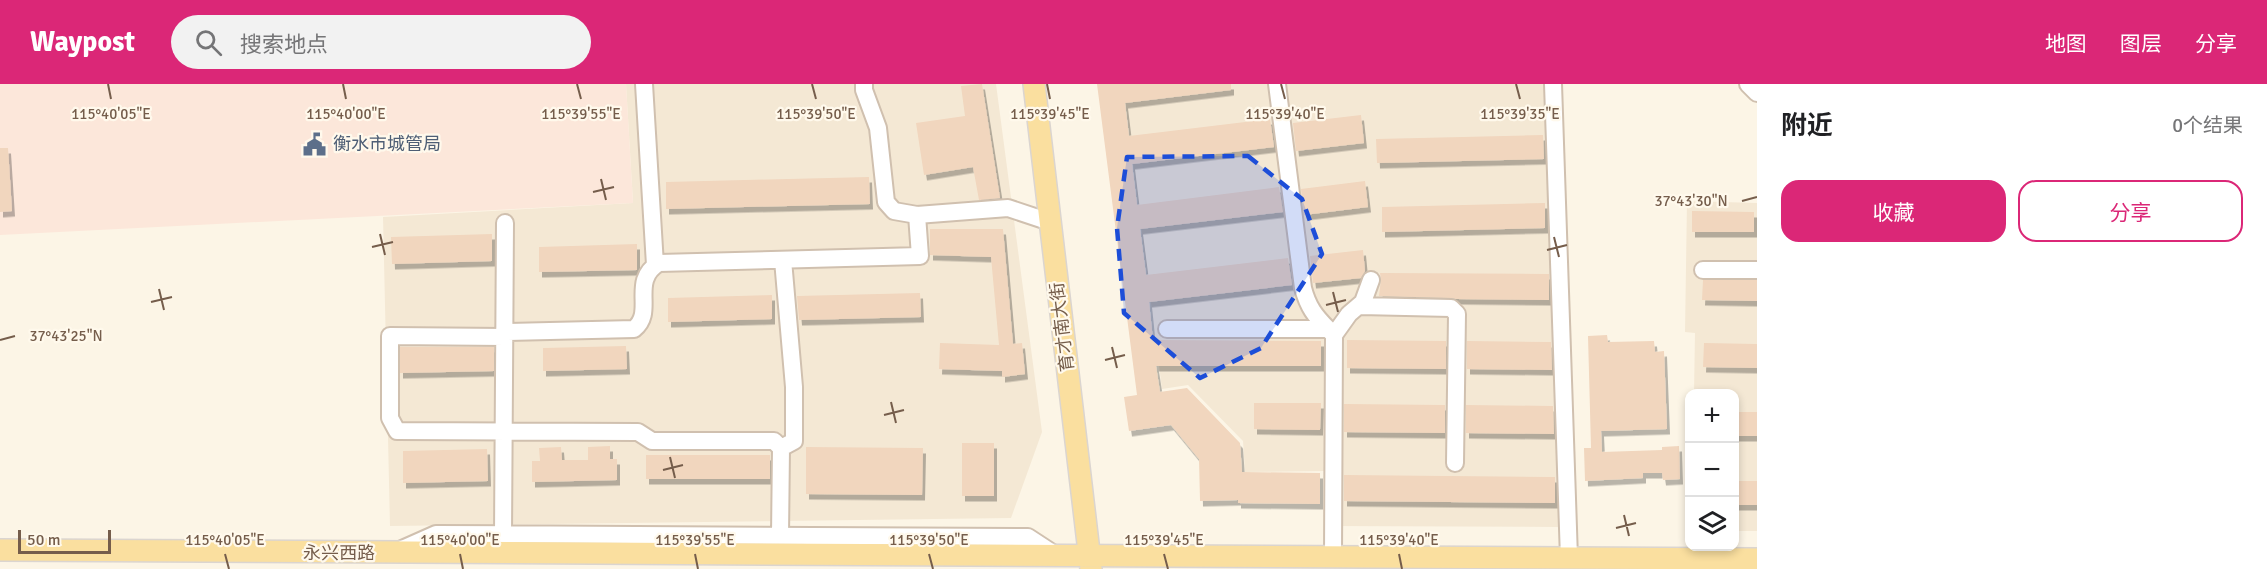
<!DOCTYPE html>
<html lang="zh">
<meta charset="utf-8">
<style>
:root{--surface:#fff;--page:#f2f2f2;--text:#202124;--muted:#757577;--line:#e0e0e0;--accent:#db2777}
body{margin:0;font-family:Signika,"Noto Sans SC",sans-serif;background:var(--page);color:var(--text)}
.controls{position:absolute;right:18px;bottom:18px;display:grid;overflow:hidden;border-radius:12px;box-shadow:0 3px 9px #0003}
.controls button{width:54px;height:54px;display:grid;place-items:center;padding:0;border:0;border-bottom:2px solid var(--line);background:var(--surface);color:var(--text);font:30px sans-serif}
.scale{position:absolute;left:18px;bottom:15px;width:93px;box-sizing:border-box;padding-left:6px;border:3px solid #755d4b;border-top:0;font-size:16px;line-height:21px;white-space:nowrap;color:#755d4b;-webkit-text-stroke:4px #fff9ec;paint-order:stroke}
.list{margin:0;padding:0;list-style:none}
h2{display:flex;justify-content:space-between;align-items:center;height:78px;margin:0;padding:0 24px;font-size:26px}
h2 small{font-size:20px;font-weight:400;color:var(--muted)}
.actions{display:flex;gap:12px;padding:18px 24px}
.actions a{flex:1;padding:14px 0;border:2px solid var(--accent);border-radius:18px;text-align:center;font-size:21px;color:var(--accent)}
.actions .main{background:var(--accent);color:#fff}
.icon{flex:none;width:33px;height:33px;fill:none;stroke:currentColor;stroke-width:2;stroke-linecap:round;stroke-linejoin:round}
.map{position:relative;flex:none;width:1757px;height:485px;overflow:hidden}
header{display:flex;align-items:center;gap:36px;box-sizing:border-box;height:84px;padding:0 30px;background:var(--accent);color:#fff}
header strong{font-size:28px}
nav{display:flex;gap:33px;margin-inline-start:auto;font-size:21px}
.search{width:420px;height:54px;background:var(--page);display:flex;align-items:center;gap:15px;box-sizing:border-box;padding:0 21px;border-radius:33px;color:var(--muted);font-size:22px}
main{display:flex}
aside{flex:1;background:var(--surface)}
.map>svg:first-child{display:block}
.residential{fill:#f4e8d4}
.commercial{fill:#fce7da}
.building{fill:#f1d6be;filter:url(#shadow)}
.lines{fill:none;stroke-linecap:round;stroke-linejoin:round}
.minor-casing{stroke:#d0c0af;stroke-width:20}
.major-casing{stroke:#dbd5d0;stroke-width:24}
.minor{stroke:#fff;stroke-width:16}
.major{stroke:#fadf9f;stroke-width:21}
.marked{fill:#1d4ed8;fill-opacity:0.2;stroke:#1d4ed8;stroke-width:4.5;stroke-dasharray:12 8;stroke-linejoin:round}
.ticks{fill:none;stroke:#755d4b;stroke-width:2}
.labels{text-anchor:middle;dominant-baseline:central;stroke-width:4.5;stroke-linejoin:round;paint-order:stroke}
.service-label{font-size:18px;fill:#4e5e75;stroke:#fff9ec;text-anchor:start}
.street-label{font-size:18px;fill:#755d4b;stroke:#fff9ec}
.ticks-label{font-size:15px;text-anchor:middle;fill:#755d4b;stroke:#fff9ec;stroke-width:4.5;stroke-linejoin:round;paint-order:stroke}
</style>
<header>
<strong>Waypost</strong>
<div class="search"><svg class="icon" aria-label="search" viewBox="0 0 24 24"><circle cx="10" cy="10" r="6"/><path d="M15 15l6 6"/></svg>搜索地点</div>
<nav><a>地图</a><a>图层</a><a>分享</a></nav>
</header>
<main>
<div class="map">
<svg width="1757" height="485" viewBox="0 0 1757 485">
<defs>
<filter id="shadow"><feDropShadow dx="3" dy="5.5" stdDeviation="0" flood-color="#0004"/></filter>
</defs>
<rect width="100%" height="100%" fill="#fcf5e6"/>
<path class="residential" d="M 626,0 L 996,0 L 1042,348 L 1011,434 L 390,442 L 383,133 L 633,119 Z
M 1123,0 L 1547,0 L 1559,443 L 1325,442 L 1324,387 L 1245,388 L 1243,357 L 1188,301 L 1162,305 Z
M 1687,117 L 1757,119 L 1757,447 L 1735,447 L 1734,310 L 1694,309 L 1695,249 L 1685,248 Z"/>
<path class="commercial" d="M 0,0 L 626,0 L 633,119 L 0,151 Z"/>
<path class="building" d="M 982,0 L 1000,114 L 979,116 L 973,83 L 924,91 L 916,39 L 965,32 L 961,2 Z
M 1097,0 L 1231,0 L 1231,6 L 1125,19 L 1129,52 L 1270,35 L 1274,63 L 1132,80 L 1137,121 L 1279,103 L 1283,128 L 1140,145 L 1146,191 L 1288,174 L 1292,201 L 1149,218 L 1153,256 L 1321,257 L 1321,282 L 1156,282 L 1160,308 L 1187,304 L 1240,359 L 1242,388 L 1320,389 L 1320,420 L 1238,419 L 1238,416 L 1200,417 L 1199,375 L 1171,341 L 1129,347 L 1124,313 L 1137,311 Z
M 1361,31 L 1364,59 L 1296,67 L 1293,39 Z
M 1543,51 L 1544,75 L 1377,79 L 1376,55 Z
M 0,64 L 8,64 L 12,127 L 0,128 Z
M 869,93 L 870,120 L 666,125 L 666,98 Z
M 1365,97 L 1368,123 L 1304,131 L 1301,105 Z
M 1545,119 L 1545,144 L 1382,148 L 1382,123 Z
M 1692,127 L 1754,128 L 1754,148 L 1692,148 Z
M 930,145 L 1003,145 L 1013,260 L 1022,259 L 1025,290 L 1002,293 L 1002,287 L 939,285 L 940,259 L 999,261 L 991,173 L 930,171 Z
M 492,150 L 492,177 L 392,180 L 391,153 Z
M 637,160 L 637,186 L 539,188 L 539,163 Z
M 1363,166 L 1365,187 L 1361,194 L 1313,199 L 1310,172 Z
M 1380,189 L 1549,190 L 1549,216 L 1456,215 L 1451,214 L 1379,212 L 1381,195 Z
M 1703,196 L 1757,196 L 1757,217 L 1702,216 Z
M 920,209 L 921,233 L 799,236 L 797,212 Z
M 772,211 L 772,235 L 668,238 L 668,214 Z
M 1607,251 L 1608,258 L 1654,257 L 1655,268 L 1664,267 L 1667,345 L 1601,347 L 1602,368 L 1662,366 L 1662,363 L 1679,362 L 1680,395 L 1663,396 L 1662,389 L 1643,389 L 1643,394 L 1585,397 L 1584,364 L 1591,364 L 1588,252 Z
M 1347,256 L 1446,257 L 1446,285 L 1347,284 Z
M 1467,257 L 1551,258 L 1552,286 L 1467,285 Z
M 1704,259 L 1757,260 L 1757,284 L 1703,283 Z
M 626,262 L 627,285 L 543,287 L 543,264 Z
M 400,263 L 494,263 L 494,287 L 400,289 Z
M 1254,319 L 1321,319 L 1320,346 L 1254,345 Z
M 1344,320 L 1445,321 L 1445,349 L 1344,348 Z
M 1466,321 L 1553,322 L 1554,350 L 1466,349 Z
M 1734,328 L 1757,328 L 1757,352 L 1734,352 Z
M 962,359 L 994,359 L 994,412 L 962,412 Z
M 610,362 L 610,375 L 617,375 L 617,396 L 532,398 L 532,377 L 540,377 L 539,364 L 561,363 L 562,376 L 588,376 L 588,363 Z
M 806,363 L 923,364 L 922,411 L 806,410 Z
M 487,365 L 488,397 L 403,399 L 403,367 Z
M 646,371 L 770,371 L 770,395 L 646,395 Z
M 1344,391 L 1555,393 L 1555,419 L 1344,417 Z
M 1734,397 L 1757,397 L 1757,421 L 1734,421 Z"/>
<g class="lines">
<defs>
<path id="minor" d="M 644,0 L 655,181
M 864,0 L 864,6 L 878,44 L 886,118 L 894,127 L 917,131
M 1277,0 L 1303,204 C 1308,223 1315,232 1328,245
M 1553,0 L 1569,474
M 1748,0 L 1757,9
M 1703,186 L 1757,186
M 1360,222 L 1451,224 L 1457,230 L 1455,379
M 1167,245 L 1328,245 L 1331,248
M 505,248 L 634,245 C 656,228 629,197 659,179 L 920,172 L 917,131 L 1008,124 L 1050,138
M 505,253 L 390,252 L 390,334 L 397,347 L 638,348 L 652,357 L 774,357 L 781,364
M 503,451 L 505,139
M 780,452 L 781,364 L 794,357 L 794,303 L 783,176
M 400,466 L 436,450 L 1028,453 L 1057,472
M 1333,473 L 1334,251 L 1349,230 L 1363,218 L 1371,196"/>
<path id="major" d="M 1034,0 L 1091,485
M 0,466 L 1757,475"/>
</defs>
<use href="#minor" class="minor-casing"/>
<use href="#major" class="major-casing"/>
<use href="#minor" class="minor"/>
<use href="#major" class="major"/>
</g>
<path class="marked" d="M 1248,72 L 1302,115 L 1322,170 L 1261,264 L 1200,294 L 1124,229 L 1117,144 L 1127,73 Z"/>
<path class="ticks" d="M 108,0 L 111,15M 343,0 L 346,15M 577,0 L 581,15M 812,0 L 816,15M 1047,0 L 1050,15M 1281,0 L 1285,15M 1516,0 L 1520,15M 601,95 L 606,116M 593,108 L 614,103M 1742,117 L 1757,113M 380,150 L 385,171M 1554,153 L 1559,173M 372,163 L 393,158M 1547,166 L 1567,161M 159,205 L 164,226M 1333,208 L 1338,228M 151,218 L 172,213M 1326,221 L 1346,216M 0,256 L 15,252M 1112,263 L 1117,284M 1105,276 L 1125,271M 891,318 L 896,339M 884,331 L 904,326M 670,373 L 675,394M 663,386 L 683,381M 1624,431 L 1629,452M 1616,444 L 1636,439M 225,470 L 229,485M 460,470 L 463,485M 695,470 L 698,485M 929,470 L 933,485M 1164,470 L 1168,485M 1399,470 L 1402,485"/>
<defs>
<symbol id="civic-bare" viewBox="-9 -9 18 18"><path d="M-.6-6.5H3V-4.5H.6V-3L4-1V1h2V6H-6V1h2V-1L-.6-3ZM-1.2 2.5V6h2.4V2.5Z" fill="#5c6f8a" stroke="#fff9ec" stroke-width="2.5" paint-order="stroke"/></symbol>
</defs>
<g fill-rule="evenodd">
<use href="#civic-bare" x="298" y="44" width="33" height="33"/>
</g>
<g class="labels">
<g class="service-label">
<text x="333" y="60">衡水市城管局</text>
</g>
<g class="street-label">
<text transform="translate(1062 243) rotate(-97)">育才南大街</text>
<text x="339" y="469">永兴西路</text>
</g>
</g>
<g class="ticks-label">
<text x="1520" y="35">115°39'35"E</text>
<text x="111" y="35">115°40'05"E</text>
<text x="346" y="35">115°40'00"E</text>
<text x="581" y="35">115°39'55"E</text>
<text x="816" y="35">115°39'50"E</text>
<text x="1050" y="35">115°39'45"E</text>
<text x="1285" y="35">115°39'40"E</text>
<text x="1691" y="122">37°43'30"N</text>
<text x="66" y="257">37°43'25"N</text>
<text x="225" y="461">115°40'05"E</text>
<text x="460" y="461">115°40'00"E</text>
<text x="695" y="461">115°39'55"E</text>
<text x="929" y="461">115°39'50"E</text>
<text x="1164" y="461">115°39'45"E</text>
<text x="1399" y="461">115°39'40"E</text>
</g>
</svg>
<div class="controls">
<button>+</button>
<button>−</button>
<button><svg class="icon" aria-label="layers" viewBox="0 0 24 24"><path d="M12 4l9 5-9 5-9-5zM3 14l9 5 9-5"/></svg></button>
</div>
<div class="scale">50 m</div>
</div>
<aside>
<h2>附近<small>0个结果</small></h2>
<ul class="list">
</ul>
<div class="actions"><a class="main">收藏</a><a>分享</a></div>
</aside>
</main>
